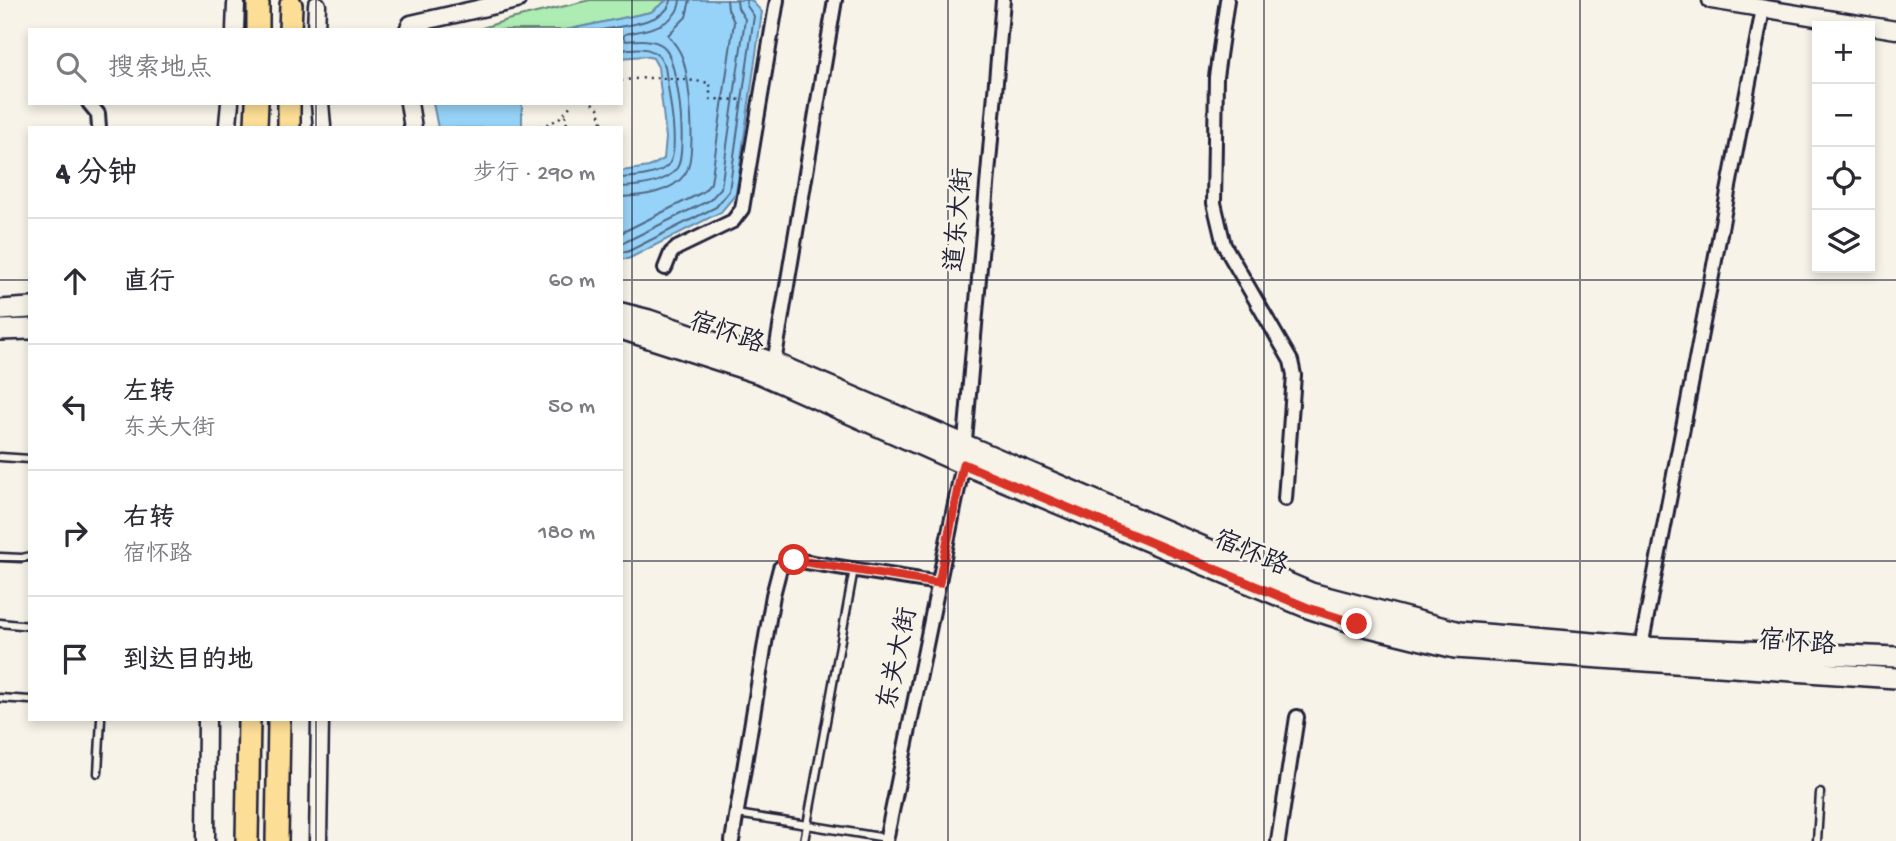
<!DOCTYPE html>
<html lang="zh">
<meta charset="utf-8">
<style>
:root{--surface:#fff;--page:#f7f7f7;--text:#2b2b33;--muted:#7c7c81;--line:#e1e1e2}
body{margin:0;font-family:"Gochi Hand","LXGW WenKai TC",sans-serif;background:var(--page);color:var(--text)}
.controls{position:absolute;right:21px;top:21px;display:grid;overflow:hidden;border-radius:0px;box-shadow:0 4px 10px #0003}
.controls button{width:63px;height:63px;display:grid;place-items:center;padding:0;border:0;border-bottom:2px solid var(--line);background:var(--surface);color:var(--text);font:35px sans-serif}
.stop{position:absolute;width:21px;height:21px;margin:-16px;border:5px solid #d93025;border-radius:50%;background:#fff}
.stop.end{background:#d93025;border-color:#fff;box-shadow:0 2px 7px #0008}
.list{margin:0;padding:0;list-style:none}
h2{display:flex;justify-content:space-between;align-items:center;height:91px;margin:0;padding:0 28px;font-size:30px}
h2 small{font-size:23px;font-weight:400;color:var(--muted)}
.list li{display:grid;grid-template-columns:46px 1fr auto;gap:21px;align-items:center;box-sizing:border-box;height:126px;padding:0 28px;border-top:2px solid var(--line)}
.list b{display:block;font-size:26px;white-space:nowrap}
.list p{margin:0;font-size:23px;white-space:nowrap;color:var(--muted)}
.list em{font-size:23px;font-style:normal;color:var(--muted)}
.icon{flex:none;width:38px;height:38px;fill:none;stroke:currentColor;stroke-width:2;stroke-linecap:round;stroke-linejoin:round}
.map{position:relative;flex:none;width:1896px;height:841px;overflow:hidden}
.search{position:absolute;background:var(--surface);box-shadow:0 4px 10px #0003;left:28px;top:28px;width:595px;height:77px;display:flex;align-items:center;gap:18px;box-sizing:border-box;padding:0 24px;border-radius:0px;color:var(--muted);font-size:26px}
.panel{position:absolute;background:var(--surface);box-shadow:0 4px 10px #0003;left:28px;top:126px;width:595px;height:595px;border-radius:0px}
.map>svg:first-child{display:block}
.green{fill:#adecb3;stroke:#688777;stroke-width:2}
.water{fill:#97d3f8;stroke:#688cac;stroke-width:2}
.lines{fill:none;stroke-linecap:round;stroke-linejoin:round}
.shore{stroke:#516987;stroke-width:2}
.service-casing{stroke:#22223b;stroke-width:11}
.minor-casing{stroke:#22223b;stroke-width:18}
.tertiary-casing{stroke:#22223b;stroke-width:21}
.secondary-casing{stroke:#22223b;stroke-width:24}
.primary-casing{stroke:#22223b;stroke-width:26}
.path{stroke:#22223b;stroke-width:2.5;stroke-dasharray:2 5;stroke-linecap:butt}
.service{stroke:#f7f3e8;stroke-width:6}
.minor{stroke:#f7f3e8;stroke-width:12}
.tertiary{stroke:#f7f3e8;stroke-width:16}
.secondary{stroke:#f7f3e8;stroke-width:19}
.primary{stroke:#fdde96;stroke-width:21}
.route{stroke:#d93025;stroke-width:9}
.grid{fill:none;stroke:#22223b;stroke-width:2;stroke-opacity:0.55}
.labels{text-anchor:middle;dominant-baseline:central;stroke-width:5;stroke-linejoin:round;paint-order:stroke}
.street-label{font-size:26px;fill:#22223b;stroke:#f7f3e8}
</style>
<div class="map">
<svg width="1896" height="841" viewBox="0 0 1896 841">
<rect width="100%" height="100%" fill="#f7f3e8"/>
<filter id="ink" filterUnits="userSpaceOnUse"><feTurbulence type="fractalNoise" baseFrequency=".0143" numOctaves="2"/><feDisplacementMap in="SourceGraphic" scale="14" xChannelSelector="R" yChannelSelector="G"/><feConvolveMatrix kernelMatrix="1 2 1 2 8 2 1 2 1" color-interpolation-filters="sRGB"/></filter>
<g filter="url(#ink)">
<path class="green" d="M 590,0 L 667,0 L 651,12 L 566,30 L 476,30 L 507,20 Z"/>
<path class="water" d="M 667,0 L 751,0 L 762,12 L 736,194 L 721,212 L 628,259 L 621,259 L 621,171 L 649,167 L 664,159 L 666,138 L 658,67 L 653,58 L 644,56 L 621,58 L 621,30 L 566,30 L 651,12 Z
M 433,103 L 522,103 L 522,128 L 438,128 Z"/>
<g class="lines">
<path class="shore" d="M 601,30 C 620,26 668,23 671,0
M 621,50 C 641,47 656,46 665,66 C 667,86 681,149 669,164 C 659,176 635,177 621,178
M 621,187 C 639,186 666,184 677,168 C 688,151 678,58 663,46 C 653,38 637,40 626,41 L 623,37 L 625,34 C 645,30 678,26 680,0
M 621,197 C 642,196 672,193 685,174 C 697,158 690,76 682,57 C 679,48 673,42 668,35 L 686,17 L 690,0
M 621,233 L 703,192 L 711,183 L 734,22 L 728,9 L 727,0
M 621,244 L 710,200 L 721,188 L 745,19 L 738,8 L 737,0
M 621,252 L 627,252 L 716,207 L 729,191 L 754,16 L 747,6 L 746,0"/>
<defs>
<path id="service" d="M 0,457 L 30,459
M 0,557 L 22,558 L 30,556
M 0,623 L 30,626
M 0,698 L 30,700
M 98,773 L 101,719
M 737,814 L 807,825 L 854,569
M 804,841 L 807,825 L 886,838
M 1817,841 L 1820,793"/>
<path id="minor" d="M 1227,0 L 1216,77 L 1214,203 L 1224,245 L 1291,361 L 1294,375 L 1285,499
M 89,103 L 98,114 L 99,128
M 665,268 L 671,253 L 677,248 L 733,221 L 742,209 L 777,0
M 774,363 L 835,0
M 1641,647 L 1763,9
M 732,841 L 773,595 L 780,568 L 794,560 L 939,583
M 886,841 L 963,464 L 1003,0
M 1278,841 L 1297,717"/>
<path id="tertiary" d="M 1711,0 L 1896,30
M 235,30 L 236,4
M 316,30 L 317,5
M 408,30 L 411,24 L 517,0
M 320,103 L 322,126
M 409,103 L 413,128
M 228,124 L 230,103
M 206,841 L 207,719
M 318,841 L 320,719"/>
<path id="secondary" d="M 0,310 L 30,308
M 621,313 L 649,320 L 774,363 L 1311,593 L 1460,632 L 1641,647 L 1896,657
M 621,329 L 761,374 L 963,464 L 1308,608 L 1357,624 L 1455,648 L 1896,678
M 0,330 L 30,329"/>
<path id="primary" d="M 258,30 L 258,4
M 290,30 L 291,5
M 256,125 L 257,103
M 289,125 L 289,103
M 247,841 L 249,719
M 277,841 L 279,719"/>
</defs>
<use href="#service" class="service-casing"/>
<use href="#minor" class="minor-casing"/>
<use href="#tertiary" class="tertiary-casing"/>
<use href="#secondary" class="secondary-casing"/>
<use href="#primary" class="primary-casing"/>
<path class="path" d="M 621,81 C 651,75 680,79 710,83 L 710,99 L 745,100
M 592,103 L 598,108 L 602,121 L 599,128
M 565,115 L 568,128
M 533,128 C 551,124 562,120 572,103"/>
<use href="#service" class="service"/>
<use href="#minor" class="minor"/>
<use href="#tertiary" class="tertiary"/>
<use href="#secondary" class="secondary"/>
<use href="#primary" class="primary"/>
</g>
</g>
<g class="lines" filter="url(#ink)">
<path class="route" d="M 794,560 L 939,583 L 963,464 L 1308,608 L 1357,624"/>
</g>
<path class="grid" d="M 316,0 L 316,30M 632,0 L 632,841M 948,0 L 948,841M 1264,0 L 1264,841M 1580,0 L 1580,841M 316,103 L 316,128M 0,280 L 30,280M 621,280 L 1896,280M 0,561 L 30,561M 621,561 L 1896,561M 316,719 L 316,841"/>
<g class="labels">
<g class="street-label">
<text transform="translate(961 220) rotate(-85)">道东大街</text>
<text transform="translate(726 335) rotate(19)">宿怀路</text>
<text transform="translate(1250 555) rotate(23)">宿怀路</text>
<text transform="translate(1797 645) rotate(4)">宿怀路</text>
<text transform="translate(900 659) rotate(-78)">东关大街</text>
</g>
</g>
</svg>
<div class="controls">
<button>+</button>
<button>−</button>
<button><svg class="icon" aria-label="locate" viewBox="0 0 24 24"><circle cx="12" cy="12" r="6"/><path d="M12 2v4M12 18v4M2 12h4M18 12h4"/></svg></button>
<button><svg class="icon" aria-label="layers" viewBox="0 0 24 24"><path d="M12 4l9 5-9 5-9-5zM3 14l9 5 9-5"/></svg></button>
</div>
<div class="stop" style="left:794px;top:560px"></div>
<div class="stop end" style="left:1357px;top:624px"></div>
<div class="search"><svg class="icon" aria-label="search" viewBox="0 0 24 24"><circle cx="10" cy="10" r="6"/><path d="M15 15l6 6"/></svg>搜索地点</div>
<section class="panel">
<h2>4 分钟<small>步行 · 290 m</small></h2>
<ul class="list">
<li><svg class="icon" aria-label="ahead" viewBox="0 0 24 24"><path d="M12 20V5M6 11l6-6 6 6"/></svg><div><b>直行</b></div><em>60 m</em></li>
<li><svg class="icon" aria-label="left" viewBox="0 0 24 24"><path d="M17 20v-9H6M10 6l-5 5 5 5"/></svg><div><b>左转</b><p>东关大街</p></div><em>50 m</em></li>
<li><svg class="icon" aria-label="right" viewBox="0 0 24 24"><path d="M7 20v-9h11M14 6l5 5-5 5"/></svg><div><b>右转</b><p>宿怀路</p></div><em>180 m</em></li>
<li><svg class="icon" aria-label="arrive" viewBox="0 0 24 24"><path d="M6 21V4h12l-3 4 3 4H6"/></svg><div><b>到达目的地</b></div></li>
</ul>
</section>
</div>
